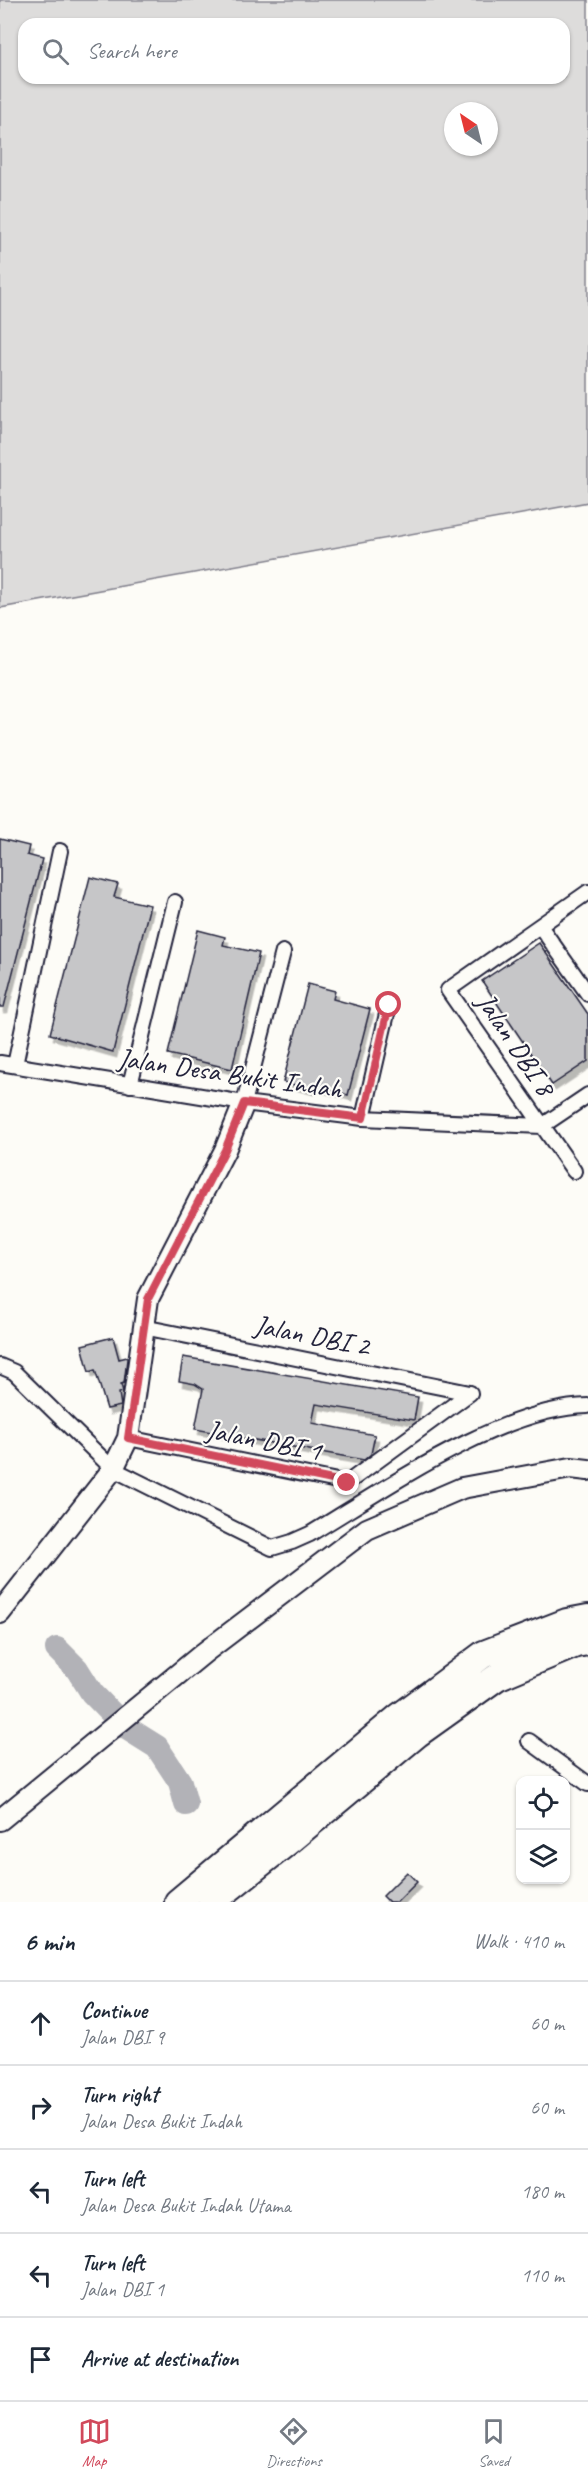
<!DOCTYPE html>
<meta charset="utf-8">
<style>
:root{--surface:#fff;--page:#f6f6f7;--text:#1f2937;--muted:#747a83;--line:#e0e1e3;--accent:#d1495b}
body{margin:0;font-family:Caveat,sans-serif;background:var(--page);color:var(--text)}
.controls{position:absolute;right:18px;bottom:18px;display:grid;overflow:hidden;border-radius:12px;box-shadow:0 2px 4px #0004}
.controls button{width:54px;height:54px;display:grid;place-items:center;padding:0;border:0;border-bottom:2px solid var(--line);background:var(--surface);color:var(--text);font:30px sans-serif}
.compass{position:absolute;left:444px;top:102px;width:54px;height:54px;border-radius:50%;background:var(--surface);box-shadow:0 2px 4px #0004;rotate:325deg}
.stop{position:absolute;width:18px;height:18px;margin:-14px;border:4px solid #d1495b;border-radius:50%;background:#fff}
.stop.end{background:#d1495b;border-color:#fff;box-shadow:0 2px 6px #0008}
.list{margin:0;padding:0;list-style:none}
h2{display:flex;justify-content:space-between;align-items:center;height:78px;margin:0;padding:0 24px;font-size:26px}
h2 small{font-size:20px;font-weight:400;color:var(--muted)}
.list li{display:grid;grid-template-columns:39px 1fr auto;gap:18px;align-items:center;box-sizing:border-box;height:84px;padding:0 24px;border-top:2px solid var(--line)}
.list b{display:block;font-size:22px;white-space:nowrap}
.list p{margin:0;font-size:20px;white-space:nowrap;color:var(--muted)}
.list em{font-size:20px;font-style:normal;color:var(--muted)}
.icon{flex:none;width:33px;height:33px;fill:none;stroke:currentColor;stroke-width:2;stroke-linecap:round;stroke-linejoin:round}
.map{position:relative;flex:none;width:588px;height:1902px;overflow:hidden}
.search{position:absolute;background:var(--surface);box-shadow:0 2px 4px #0004;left:18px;right:18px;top:18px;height:66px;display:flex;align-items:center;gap:15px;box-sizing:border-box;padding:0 21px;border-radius:18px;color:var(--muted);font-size:22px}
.sheet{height:498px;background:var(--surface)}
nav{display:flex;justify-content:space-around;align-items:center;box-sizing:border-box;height:84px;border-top:2px solid var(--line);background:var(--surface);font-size:16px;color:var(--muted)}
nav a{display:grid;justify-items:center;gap:3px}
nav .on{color:var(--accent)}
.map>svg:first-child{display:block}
.green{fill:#dddcdb;stroke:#807f8b;stroke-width:1.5;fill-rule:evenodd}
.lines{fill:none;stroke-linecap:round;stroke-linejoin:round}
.river{stroke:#b2b2b7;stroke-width:24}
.building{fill:#c6c6c8;stroke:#22223b;stroke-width:1.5;filter:url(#shadow)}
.street-casing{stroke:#22223b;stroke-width:18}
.secondary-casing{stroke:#22223b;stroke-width:24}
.highway-casing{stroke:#22223b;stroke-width:30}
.street{stroke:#fdfcf7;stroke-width:14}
.secondary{stroke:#fdfcf7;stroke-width:20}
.highway{stroke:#fdfcf7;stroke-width:26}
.route{stroke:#d1495b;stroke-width:8}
.labels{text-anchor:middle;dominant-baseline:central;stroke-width:4.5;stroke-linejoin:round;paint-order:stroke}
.street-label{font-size:28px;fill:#22223b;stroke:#fdfcf7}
</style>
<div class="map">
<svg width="588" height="1902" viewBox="0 0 588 1902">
<defs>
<filter id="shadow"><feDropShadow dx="3.5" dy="5.5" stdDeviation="0" flood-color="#0004"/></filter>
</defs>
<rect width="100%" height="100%" fill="#fdfcf7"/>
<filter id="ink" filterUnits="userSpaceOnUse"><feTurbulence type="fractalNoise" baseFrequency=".0167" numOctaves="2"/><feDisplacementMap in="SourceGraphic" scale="12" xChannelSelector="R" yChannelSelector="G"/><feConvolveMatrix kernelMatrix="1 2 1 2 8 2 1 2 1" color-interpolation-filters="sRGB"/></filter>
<g filter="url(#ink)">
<path class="green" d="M 0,0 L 588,0 L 588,502 L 0,608 ZM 24,24 L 564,24 L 564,78 L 24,78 ZM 453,111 L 489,111 L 489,147 L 453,147 Z"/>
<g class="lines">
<path class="river" d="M 57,1649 L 77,1669 L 92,1693 L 125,1727 L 157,1747 L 180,1782 L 186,1804"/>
</g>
<path class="building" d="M 0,839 L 29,846 L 27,855 L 42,859 L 4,1007 L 0,1007 Z
M 90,877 L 118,884 L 114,897 L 150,905 L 113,1052 L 50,1034 Z
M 198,930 L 225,937 L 223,945 L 259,953 L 232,1069 L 168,1054 Z
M 539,943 L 588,1014 L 588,1061 L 552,1085 L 482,981 Z
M 308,984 L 335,991 L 333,999 L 370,1009 L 348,1095 L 311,1085 L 310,1089 L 283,1082 Z
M 113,1337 L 119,1359 L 127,1357 L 127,1359 L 124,1383 L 121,1384 L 123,1392 L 119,1393 L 121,1406 L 107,1409 L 95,1370 L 89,1372 L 82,1345 Z
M 183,1357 L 418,1397 L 414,1420 L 316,1404 L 312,1423 L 375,1435 L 371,1454 L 364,1460 L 195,1429 L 203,1389 L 195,1384 L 179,1381 Z
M 407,1872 L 417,1882 L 397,1902 L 389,1902 L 383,1896 Z"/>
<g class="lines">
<defs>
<path id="street" d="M 540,926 L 588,994
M 0,1063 L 244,1103 L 363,1118 L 542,1126 L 588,1095
M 15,1065 L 60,851
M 130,1085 L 175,902
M 244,1103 L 283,952
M 363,1118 L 389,1005
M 574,1171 L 448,990 L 588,892
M 143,1327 L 470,1393
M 0,1366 L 14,1372 L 113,1469 L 272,1548 L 292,1542 L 310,1534 C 385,1489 500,1408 588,1406
M 128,1438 L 347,1483 L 470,1393
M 529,1741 L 588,1784"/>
<path id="secondary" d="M 0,1613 L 113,1469 L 128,1438 L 148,1299 L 225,1150 L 244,1103
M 0,1820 L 205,1652 L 367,1529 L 462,1488 L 571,1468 L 588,1470"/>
<path id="highway" d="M 178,1902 L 399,1717 L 484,1654 L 567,1622 L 588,1618
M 212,1902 L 291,1839 L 417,1734 L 497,1677 L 576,1644 L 588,1642"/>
</defs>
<use href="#street" class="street-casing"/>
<use href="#secondary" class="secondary-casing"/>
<use href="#highway" class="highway-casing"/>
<use href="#street" class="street"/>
<use href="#secondary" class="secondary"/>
<use href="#highway" class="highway"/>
</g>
</g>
<g class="lines" filter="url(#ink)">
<path class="route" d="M 347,1483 L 128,1438 L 148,1299 L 225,1150 L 244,1103 L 363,1118 L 389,1005"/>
</g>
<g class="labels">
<g class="street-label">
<text transform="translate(516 1044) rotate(56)">Jalan DBI 8</text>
<text transform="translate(230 1073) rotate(8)">Jalan Desa Bukit Indah</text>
<text transform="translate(312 1335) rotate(11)">Jalan DBI 2</text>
<text transform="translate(264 1440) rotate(11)">Jalan DBI 1</text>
</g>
</g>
</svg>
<div class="controls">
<button><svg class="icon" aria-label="locate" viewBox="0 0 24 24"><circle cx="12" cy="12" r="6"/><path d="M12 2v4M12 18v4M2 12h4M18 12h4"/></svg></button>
<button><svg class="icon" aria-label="layers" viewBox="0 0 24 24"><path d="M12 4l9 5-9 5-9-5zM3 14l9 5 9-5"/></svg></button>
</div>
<svg class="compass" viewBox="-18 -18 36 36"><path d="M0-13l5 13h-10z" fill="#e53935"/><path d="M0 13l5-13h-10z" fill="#747a83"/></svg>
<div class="stop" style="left:389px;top:1005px"></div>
<div class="stop end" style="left:347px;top:1483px"></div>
<div class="search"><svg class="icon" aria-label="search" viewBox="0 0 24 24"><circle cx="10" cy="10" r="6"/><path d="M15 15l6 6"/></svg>Search here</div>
</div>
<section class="sheet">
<h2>6 min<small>Walk · 410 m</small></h2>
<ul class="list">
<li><svg class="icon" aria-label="ahead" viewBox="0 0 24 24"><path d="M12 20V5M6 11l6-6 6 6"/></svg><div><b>Continue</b><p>Jalan DBI 9</p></div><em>60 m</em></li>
<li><svg class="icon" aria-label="right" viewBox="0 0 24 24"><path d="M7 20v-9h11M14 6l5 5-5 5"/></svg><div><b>Turn right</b><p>Jalan Desa Bukit Indah</p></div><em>60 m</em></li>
<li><svg class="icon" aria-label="left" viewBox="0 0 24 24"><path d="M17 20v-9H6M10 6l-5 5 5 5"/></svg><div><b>Turn left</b><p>Jalan Desa Bukit Indah Utama</p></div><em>180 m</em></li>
<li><svg class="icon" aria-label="left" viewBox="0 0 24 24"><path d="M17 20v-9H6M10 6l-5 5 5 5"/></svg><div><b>Turn left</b><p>Jalan DBI 1</p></div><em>110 m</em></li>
<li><svg class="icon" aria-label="arrive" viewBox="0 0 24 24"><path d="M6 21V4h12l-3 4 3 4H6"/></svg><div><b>Arrive at destination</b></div></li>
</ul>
</section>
<nav>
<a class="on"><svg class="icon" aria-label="map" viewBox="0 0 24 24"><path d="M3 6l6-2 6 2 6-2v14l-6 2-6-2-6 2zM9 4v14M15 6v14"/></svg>Map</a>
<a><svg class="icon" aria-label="directions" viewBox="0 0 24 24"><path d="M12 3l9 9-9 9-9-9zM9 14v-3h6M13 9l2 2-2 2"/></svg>Directions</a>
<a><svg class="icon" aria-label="saved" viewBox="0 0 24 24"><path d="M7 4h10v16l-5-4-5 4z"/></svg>Saved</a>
</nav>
